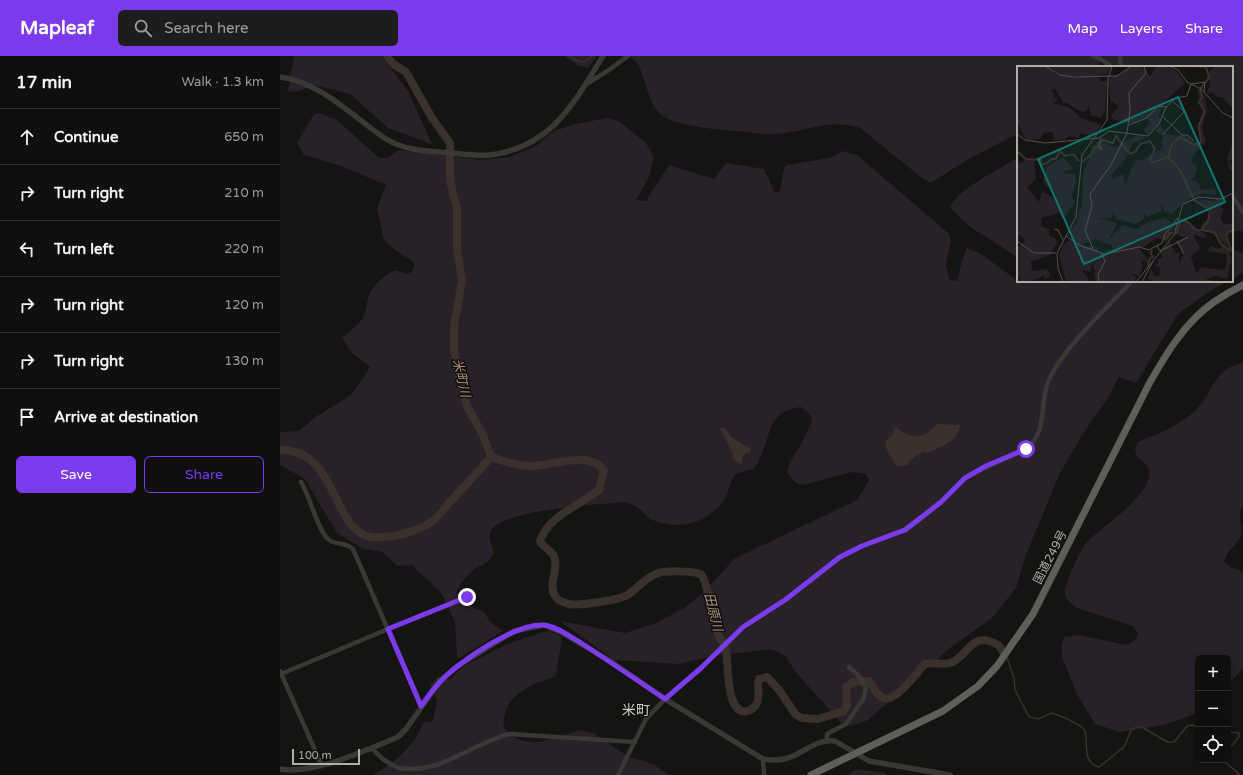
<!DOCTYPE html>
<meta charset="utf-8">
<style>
:root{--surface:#0f0f0e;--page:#1d1d1c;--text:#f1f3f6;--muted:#9b9c9e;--line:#2f2f2e;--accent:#7c3aed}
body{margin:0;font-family:"Varela Round","Noto Sans JP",sans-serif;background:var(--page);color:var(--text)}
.controls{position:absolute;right:12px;bottom:12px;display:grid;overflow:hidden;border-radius:6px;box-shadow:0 2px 6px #0003}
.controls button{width:36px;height:36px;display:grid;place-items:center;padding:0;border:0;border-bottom:1px solid var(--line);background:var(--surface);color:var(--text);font:20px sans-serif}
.scale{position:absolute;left:12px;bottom:10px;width:68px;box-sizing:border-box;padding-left:4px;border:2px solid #b3aea5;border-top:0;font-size:11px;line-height:14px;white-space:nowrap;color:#b3aea5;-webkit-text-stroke:3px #0f0f0d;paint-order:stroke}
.stop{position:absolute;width:12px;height:12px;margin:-9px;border:3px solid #7c3aed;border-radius:50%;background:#fff}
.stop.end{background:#7c3aed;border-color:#fff;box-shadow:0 1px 4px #0008}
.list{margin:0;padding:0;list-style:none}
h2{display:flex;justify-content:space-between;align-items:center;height:52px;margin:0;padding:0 16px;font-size:17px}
h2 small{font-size:13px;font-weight:400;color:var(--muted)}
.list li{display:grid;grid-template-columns:26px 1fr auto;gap:12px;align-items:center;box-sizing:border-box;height:56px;padding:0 16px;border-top:1px solid var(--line)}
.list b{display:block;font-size:15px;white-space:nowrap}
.list em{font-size:13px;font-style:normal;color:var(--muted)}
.actions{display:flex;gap:8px;padding:12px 16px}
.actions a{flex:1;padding:9px 0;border:1px solid var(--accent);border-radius:6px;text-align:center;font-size:14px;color:var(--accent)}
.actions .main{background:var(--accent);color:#fff}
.icon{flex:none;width:22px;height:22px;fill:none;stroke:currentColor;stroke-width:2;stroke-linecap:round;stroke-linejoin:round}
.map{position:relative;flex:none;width:963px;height:719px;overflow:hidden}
header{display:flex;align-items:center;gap:24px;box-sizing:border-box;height:56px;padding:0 20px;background:var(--accent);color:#fff}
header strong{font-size:19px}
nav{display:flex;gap:22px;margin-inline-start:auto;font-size:14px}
.search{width:280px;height:36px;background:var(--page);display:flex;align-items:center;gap:10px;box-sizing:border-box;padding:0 14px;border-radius:6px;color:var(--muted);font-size:15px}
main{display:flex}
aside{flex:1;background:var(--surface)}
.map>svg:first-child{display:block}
.green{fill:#282128}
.water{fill:#39312c}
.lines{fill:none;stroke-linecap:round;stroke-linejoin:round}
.stream{stroke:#39312c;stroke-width:1.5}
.river{stroke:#39312c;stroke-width:8}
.minor{stroke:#383834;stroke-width:4.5}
.tertiary{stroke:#383834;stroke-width:5.5}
.trunk{stroke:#605e58;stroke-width:7}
.route{stroke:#7c3aed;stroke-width:5}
.labels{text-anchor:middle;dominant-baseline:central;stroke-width:3;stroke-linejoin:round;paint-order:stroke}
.street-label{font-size:12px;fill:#b3aea5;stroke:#0f0f0d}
.water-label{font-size:13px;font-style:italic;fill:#ad927d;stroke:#0f0f0d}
.quarter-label{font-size:14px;fill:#d0cdc5;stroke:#0f0f0d}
.inset-river{fill:none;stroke:#39312c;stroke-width:2}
.inset-road{fill:none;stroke:#54524d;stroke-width:1}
.view{fill:#0f766e;fill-opacity:0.15;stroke:#0f766e;stroke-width:2}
.inset-edge{fill:none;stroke:#b3aea5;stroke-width:2}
</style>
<header>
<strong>Mapleaf</strong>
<div class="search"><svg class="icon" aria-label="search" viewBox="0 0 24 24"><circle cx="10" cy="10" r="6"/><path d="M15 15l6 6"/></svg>Search here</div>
<nav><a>Map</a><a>Layers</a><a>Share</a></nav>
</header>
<main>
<aside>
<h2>17 min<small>Walk · 1.3 km</small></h2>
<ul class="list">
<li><svg class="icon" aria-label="ahead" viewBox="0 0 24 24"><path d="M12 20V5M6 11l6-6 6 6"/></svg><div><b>Continue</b></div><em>650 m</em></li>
<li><svg class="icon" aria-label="right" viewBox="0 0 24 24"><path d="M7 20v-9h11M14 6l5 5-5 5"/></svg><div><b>Turn right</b></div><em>210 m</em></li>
<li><svg class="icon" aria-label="left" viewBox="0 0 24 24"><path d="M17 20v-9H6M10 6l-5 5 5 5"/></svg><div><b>Turn left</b></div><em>220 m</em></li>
<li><svg class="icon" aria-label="right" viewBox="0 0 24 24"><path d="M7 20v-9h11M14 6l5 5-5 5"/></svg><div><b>Turn right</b></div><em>120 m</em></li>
<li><svg class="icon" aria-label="right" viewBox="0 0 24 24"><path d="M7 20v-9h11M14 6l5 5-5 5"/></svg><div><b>Turn right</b></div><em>130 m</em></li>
<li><svg class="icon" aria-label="arrive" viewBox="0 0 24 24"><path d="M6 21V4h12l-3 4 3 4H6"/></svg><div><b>Arrive at destination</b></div></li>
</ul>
<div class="actions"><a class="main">Save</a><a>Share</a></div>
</aside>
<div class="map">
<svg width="963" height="719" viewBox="0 0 963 719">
<rect width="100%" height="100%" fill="#141412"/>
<path class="green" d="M 14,0 L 101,0 L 128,35 L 152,88 L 108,72 L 70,38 L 34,29 L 19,35 L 8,36 Z
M 284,0 L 317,0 L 308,12 L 297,9 Z
M 346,0 L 963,0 L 963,175 L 952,175 L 952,11 L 838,11 L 821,3 L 818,11 L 738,11 L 738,79 L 731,81 L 685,105 L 651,127 L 642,122 L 580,72 C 551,61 523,77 494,78 C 485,79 475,77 466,76 C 443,74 403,72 383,60 C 366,49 365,12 354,4 C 352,2 349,1 346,0 Z
M 40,57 L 58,65 L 99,102 L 107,102 L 119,94 L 201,104 L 230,101 L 256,90 L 274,75 L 295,68 L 327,62 L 339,65 L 366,87 L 374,101 L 369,121 L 356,144 L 366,145 L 389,109 L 434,123 L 446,107 L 484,113 L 495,137 L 500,136 L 504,112 L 507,109 L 549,102 L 563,95 L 577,99 L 668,177 L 671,184 L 666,210 L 670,224 L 677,225 L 683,201 L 687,192 L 701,198 L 738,225 L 744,226 L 948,225 L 930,235 L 898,258 L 856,327 L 839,321 L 826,345 L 802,379 L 779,419 L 746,499 L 736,532 L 712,562 L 671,591 L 588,664 L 570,670 L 561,667 L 514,614 L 506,600 L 491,593 L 434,600 L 398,608 L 334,604 L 280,565 L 345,577 L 376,567 L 406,551 L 428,532 L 454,503 L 577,444 L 589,424 L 586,418 L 572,416 L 523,429 L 516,427 L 507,417 L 510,406 L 521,388 L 532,365 L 530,358 L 521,351 C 488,355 492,376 481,399 C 479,403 478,408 475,411 C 470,416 462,415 455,418 C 450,426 449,436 444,444 C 429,466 400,475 375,465 C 368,463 364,456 358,452 C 355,449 350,448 347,446 C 324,448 217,453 210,477 C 208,484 213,490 214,497 C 210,507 202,508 195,513 C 187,519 181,527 176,536 L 185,547 L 205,557 L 210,566 L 223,575 L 177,603 L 175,566 L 162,538 L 132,509 L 117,510 L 103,496 L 83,493 L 57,477 L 24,422 L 0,409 L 0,376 L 19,375 L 37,360 L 72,338 L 90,311 L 71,296 L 62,282 C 68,276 78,270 82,263 C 87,255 86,248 89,239 C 93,228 105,219 115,214 L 127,218 L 131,216 L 135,210 L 131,204 L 115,194 L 104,184 L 97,153 L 106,129 L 61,110 L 24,99 L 17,87 L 34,58 Z
M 738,101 L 738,202 C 715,185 688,174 670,151 C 680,130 719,115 738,101 Z
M 952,193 L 963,197 L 963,217 L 952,223 Z
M 963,307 L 963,450 C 956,461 963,469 961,478 C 958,489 947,494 944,505 L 949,510 L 963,516 L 963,612 L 948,629 L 948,602 L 918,602 L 918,657 L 884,669 L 840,676 L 815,668 L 797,638 L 782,601 L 782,589 L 784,581 L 799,579 L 846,589 L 855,584 L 858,578 L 853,570 L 797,552 C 792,549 787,545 785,538 C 783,530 801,492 808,485 C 822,471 873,438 869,415 C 867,408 861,404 856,399 L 855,392 L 858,386 C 878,378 901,369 917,353 C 934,335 934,312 963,307 Z
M 270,574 L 282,581 L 276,620 C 251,629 221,639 224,672 L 237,683 L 249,686 L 260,686 L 301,674 L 314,677 L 347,700 L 373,708 L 389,719 L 94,719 L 118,702 L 135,684 L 144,666 L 153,665 L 157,644 L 150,629 L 158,620 L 170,624 L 182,611 L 229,587 Z
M 577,713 L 605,717 L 605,719 L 567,719 Z"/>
<path class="water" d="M 657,368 L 680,369 C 679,386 661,390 648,397 L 643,396 L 634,401 L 627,409 L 616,410 L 607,394 L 605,385 L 612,380 L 615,371 C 632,383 643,384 657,368 Z
M 440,372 L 445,372 L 451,381 L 471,393 L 470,397 L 464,398 L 461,408 L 452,402 L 453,397 L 450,394 C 448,385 444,381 440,372 Z"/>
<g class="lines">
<path class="stream" d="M 290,0 L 298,5 L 305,6 L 312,0
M 727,602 L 734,622 L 735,634 L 749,661 L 758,663 L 772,657 C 779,659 803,669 805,675 C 808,687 802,707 819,711 L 844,691 L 851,675 L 856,671 L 862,671 L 887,686 L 894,686 L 907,670 L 913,669 L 918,671
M 948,676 L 959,677 L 959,681 L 948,694
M 943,704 L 960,719"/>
<path class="river" d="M 107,0 L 113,8 L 126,16 L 152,62 L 170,87 L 170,125 L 177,152 L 177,191 L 182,224 L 174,269 L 174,294 L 182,336 L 187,350 L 203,379 L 211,401
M 0,394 C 58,393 51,474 91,481 C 97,482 105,481 112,480 C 126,478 142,473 154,464 C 159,460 164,453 168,448 C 182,433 197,417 211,401
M 211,401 C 225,406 239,410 254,410 C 273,409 312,394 324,415 L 319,434 C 300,449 268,460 260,485 C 263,492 273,494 275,503 C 278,515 267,530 276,541 C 278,545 285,547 289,548 C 299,550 341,544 349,538 C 358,532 365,522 376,518 C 384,514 412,515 421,518 L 425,526 L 439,581 C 442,585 445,588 446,594 C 449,607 445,661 468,655 C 473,653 475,651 477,647 C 481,639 476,630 479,623 L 487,621 L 499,634 L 516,659 L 522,662 L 538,663 L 564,655 L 567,649 L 566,631 L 573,626 L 589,625 C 592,630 597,639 603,642 C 615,648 637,616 645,608 C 653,606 663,609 670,607 C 685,603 691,579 709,585 C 716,587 720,589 723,596"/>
<path class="minor" d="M 813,0 L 819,2 L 832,11
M 840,0 L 841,11
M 308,27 L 326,16 L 348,0
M 952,140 L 963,156
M 21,426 C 30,440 37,473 48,483 C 54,489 66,486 73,493 L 141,650
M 0,615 L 42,710
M 1,618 L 108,573 L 187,541
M 547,685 L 547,678 L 566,668 L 584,642 L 586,631 L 579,620 L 569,611
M 92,692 C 100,702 107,707 119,712 C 160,719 192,687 230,678 L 355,686
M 483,703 L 484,719
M 338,719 L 366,663 L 385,643 L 421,612 L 463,571 L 505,544 L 560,501 L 582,490 L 625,473 L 638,465 L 661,446 L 685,422 L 696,416 L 746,393 C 768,376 759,350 768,326 C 781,294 828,251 852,225"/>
<path class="tertiary" d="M 0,21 C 41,26 73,61 106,83 C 126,95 148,95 171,97 C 183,98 198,100 210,99 C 272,91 293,48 323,0
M 0,713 C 33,719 87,694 118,681 L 126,673 L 160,625 L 176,611 L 234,575 L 264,569 L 281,576 L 330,605 L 385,643 L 483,703 C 519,710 527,682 555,685 L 589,705 L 670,719"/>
<path class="trunk" d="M 531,719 L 663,655 L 698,630 L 717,610 L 753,558 L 869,328 C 886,298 905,266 934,246 C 943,240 953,234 963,229"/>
</g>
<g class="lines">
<path class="route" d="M 187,541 L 108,573 L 141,650 C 147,642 153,633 160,626 C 178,606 242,562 269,570 C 280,573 291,581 301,587 C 329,605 357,624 385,643 L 421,612 L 463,571 L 505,544 L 560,501 L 582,490 L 625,474 L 661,446 L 685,422 L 706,410 L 746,393"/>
</g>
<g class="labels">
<g class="street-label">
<text transform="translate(770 501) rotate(-63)">国道249号</text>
</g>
<g class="water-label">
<text transform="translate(181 322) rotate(77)">米町川</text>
<text transform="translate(433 556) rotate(76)">田原川</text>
</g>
<g class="quarter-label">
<text x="356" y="654">米町</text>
</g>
</g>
<g transform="translate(737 10)">
<rect width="216" height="216" fill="#141412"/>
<path d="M 0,0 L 27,0 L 39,8 L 83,12 L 83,15 L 90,15 L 88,44 L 84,52 L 74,49 L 72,40 L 69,45 L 65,46 L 50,37 L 46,37 L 38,22 L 34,24 L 40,35 L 36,37 L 53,42 L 64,52 L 82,58 L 84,60 L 77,69 L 73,70 L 63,67 L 62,72 L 52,70 L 45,75 L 38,74 L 35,66 L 26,67 L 23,73 L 19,74 L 9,73 L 2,59 L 0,60 ZM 29,0 L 93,0 L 94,1 L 89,9 L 60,11 L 44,8 ZM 118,0 L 124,0 L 133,10 L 139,0 L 149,0 L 159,5 L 168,17 L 148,35 L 142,49 L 144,56 L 131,69 L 127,63 L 132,58 L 131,52 L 127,52 L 118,57 L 107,57 L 96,53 L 94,49 L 102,40 L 93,34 L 92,13 ZM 198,0 L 216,0 L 216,43 L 205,31 L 199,31 L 196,26 L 190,28 L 193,17 L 192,6 ZM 179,22 L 187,30 L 190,42 L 185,61 L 189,75 L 175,91 L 174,96 L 180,99 L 179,108 L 174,114 L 181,116 L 184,124 L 198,123 L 199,129 L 187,127 L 172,133 L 154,148 L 147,145 L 145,138 L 144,145 L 130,151 L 127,148 L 127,153 L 119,158 L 99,153 L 96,146 L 95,152 L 82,152 L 100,157 L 91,175 L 105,159 L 120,163 L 131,156 L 148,152 L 160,160 L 151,175 L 140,172 L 127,181 L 121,181 L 132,195 L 130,198 L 127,194 L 124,197 L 126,200 L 122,210 L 113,207 L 119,211 L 117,216 L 79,216 L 77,207 L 80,204 L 77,204 L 76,195 L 73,206 L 65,204 L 73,216 L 49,216 L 42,189 L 46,179 L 58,171 L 50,170 L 60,156 L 62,143 L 65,143 L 66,106 L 79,77 L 83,75 L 98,81 L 120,69 L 130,72 L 116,77 L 109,92 L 95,108 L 95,113 L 107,108 L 107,117 L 109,118 L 117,95 L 128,93 L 146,81 L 144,76 L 147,69 L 138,66 L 143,59 L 149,68 L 168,70 L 177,76 L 183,75 L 180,61 L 186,45 L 184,39 L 180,38 L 183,32 ZM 78,173 L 95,180 L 95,184 L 88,184 L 88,188 L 83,188 L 80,181 L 65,179 ZM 216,77 L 216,94 L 212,94 L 216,102 L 213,105 L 210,92 ZM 46,91 L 56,102 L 45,107 L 58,108 L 59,117 L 54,130 L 58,135 L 47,153 L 41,147 L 24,152 L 24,160 L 32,163 L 32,169 L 39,173 L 40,177 L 33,189 L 14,196 L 15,205 L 31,203 L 33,210 L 27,214 L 28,209 L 11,216 L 0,216 L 4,212 L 0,211 L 0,182 L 9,174 L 2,169 L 0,171 L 0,95 L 2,97 L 13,92 L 17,93 L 19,113 L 10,121 L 22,136 L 25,125 L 38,133 L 37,123 L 30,121 L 26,115 L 30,101 ZM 204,131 L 206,139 L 203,141 L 207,143 L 203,152 L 207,158 L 216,158 L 216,165 L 209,167 L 210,180 L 199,169 L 186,164 L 184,159 L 193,151 L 194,145 L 180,133 L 195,135 ZM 162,154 L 169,154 L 191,170 L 186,172 L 176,168 L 183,182 L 174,191 L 179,206 L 182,205 L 183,201 L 207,204 L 210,197 L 209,188 L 190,185 L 194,180 L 202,183 L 206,180 L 212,184 L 214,194 L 210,213 L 199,210 L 192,212 L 187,210 L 192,214 L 206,216 L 135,216 L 131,212 L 134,203 L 138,210 L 142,210 L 143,201 L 138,200 L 142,195 L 139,194 L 146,191 L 143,187 L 153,176 L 159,187 L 162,187 L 162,196 L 168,187 L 159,176 L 170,170 L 164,171 L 161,168 L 157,171 Z" fill="#282128" fill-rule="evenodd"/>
<path class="inset-river" d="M 0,85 L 9,93 L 24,94 L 24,99 L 31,97 L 34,93 L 39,93 L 43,85 L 48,90 L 56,88 L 62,95M 151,91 L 155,78 L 163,71 L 177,79 L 184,76 L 182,59 L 188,46 L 182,36 L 185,31 L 183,23 L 192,12 L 189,1 L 178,0M 151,91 L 163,104 L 177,134 L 193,144 L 191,155 L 184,164 L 197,166 L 204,178 L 216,186M 65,96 L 74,89 L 77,81 L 84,82 L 83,77 L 86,74 L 96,77 L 99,70 L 113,88 L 119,85 L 123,78 L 133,75 L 138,83 L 133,93 L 134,97 L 151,91M 159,168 L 164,154 L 171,156 L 178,164 L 184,164M 147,174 L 153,167 L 156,167M 214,183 L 209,170 L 211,166 L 216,165M 131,200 L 133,192 L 136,191 L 134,188 L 135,184"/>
<path class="inset-road" d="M 28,0 L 43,9 L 57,11 L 100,10 L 115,0M 152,0 L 161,4 L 170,16 L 184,23 L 206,47 L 216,52M 155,35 L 170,48M 145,50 L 165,69 L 170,69 L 177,75M 112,59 L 130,52 L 141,40 L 149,41M 0,68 L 8,74 L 28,77 L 82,72 L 92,65 L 131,70 L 142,58 L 149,41 L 159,32 L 170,30 L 174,18 L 188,16 L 187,26M 145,69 L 167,46M 84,72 L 81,80 L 85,84M 37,163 L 41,164 L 46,174M 49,170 L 64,180 L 88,188 L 122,181 L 132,184 L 145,177 L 148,168 L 161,152M 0,175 L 17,187 L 39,187M 160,175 L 167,188M 140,180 L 143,185 L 171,171M 76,183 L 68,164 L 75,140 L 73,128 L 94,99 L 110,67 L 113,44 L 112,27 L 129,7 L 127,0M 46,216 L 41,202 L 40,187 L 59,151 L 65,89 L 90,54 L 91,13 L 95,0M 82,216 L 81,209 L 88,195 L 84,187M 119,216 L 157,169 L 166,138 L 182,131 L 204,133 L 216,127M 125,216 L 136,195"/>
<path class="view" d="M 161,31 L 208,136 L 67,198 L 21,93 Z"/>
<rect width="216" height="216" class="inset-edge"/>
</g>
</svg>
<div class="controls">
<button>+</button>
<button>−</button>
<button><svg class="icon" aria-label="locate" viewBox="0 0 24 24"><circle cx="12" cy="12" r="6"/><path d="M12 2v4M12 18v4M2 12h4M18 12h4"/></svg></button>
</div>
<div class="scale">100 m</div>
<div class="stop" style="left:746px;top:393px"></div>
<div class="stop end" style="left:187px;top:541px"></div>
</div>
</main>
